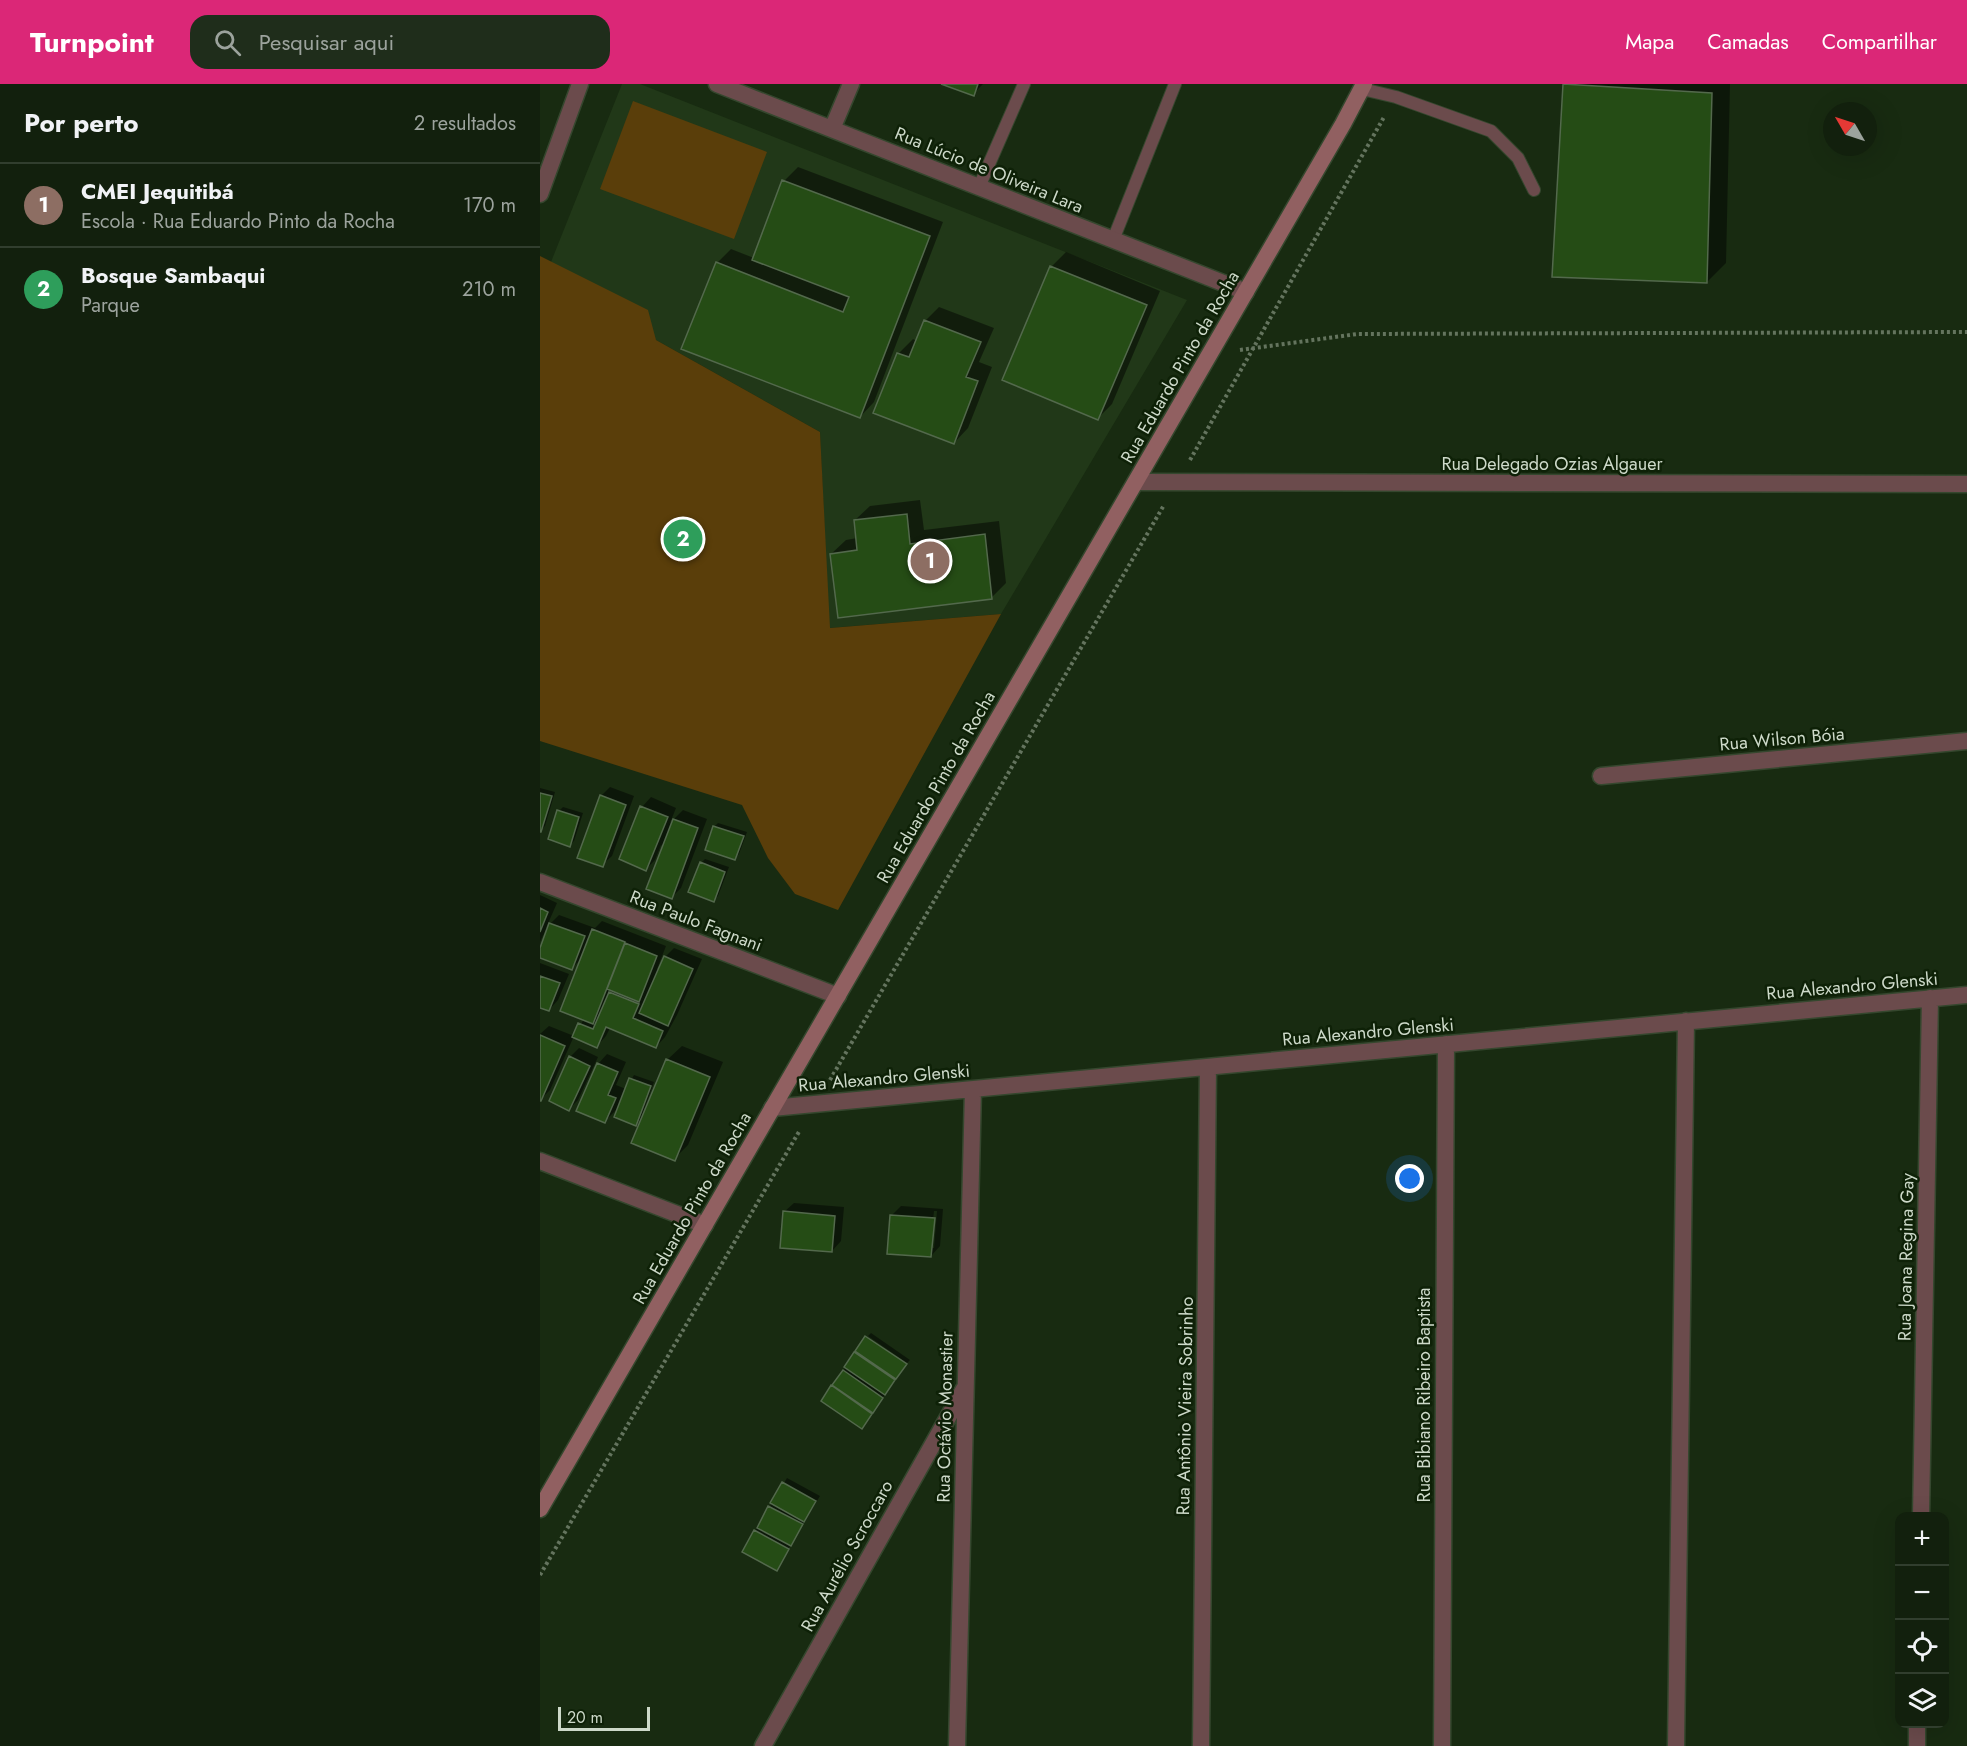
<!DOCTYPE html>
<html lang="pt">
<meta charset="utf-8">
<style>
:root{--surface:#12200d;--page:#1f2d1b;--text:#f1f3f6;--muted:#9ca39d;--line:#313e2e;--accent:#db2777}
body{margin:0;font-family:Jost,sans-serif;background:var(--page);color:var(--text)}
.controls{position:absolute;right:18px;bottom:18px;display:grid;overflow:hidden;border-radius:12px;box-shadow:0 6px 24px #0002}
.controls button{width:54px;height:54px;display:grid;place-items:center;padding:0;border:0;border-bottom:2px solid var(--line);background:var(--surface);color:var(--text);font:30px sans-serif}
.compass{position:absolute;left:1283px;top:18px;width:54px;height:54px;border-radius:50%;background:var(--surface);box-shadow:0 6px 24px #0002;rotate:309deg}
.scale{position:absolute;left:18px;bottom:15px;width:92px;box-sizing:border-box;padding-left:6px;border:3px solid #cdd9c9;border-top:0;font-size:16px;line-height:21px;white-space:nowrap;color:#cdd9c9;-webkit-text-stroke:4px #0e2107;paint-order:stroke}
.you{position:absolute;left:870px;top:1095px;width:21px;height:21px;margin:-15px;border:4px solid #fff;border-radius:50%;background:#1a73e8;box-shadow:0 0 0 9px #1a73e833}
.badge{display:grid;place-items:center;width:39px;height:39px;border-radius:50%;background:var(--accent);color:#fff;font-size:20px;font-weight:700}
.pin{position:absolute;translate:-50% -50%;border:3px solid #fff;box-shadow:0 2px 6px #0006}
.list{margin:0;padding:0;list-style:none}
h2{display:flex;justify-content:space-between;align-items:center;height:78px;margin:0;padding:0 24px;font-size:26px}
h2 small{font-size:20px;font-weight:400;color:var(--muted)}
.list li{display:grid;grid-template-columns:39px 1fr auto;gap:18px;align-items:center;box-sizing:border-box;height:84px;padding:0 24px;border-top:2px solid var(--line)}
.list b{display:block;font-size:22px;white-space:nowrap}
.list p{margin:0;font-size:20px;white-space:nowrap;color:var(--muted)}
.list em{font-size:20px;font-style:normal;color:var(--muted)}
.icon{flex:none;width:33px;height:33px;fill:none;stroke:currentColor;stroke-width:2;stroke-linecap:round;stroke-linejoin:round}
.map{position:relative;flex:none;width:1427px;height:1662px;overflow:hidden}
header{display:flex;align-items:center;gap:36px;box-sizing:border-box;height:84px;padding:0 30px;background:var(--accent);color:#fff}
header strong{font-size:28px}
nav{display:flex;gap:33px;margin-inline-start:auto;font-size:21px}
.search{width:420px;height:54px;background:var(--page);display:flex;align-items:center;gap:15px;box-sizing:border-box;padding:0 21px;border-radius:18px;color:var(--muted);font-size:22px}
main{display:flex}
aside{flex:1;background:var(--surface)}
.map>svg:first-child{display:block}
.built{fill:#213818}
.green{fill:#5a3e0a}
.shadow{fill:#0007;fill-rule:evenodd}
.building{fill:#254c15;stroke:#53694c;stroke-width:1.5}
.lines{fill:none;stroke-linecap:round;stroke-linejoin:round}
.service-casing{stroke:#35472e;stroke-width:14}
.minor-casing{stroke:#35472e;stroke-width:19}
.secondary-casing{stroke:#35472e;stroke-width:19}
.path{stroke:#64745e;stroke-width:4;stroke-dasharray:3 3;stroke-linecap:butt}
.service{stroke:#6b4b4c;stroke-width:12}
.minor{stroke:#6b4b4c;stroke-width:16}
.secondary{stroke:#916061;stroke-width:16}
.labels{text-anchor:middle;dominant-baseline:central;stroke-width:5;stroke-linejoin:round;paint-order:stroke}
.street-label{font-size:18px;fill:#cdd9c9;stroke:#0e2107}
</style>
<header>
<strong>Turnpoint</strong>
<div class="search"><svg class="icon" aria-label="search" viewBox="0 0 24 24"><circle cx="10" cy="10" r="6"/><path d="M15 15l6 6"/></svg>Pesquisar aqui</div>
<nav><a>Mapa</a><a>Camadas</a><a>Compartilhar</a></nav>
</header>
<main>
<aside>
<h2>Por perto<small>2 resultados</small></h2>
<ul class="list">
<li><span class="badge" style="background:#8d6e63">1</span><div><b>CMEI Jequitibá</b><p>Escola · Rua Eduardo Pinto da Rocha</p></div><em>170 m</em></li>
<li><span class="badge" style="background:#2e9e5b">2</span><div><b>Bosque Sambaqui</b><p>Parque</p></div><em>210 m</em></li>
</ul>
</aside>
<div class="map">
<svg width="1427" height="1662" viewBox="0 0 1427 1662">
<rect width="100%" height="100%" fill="#182b11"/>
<path class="built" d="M 82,0 L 100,0 L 647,216 L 461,530 L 289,544 L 280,348 L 116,256 L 11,178 Z"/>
<path class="green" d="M 93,17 L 227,68 L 194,155 L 60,105 Z
M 0,172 L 108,226 L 116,256 L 280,348 L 290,544 L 461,530 L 298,826 L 255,810 L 228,774 L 202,721 L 0,657 Z"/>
<path class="shadow" d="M 405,0 L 443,0 L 433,10 Z
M 1024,0 L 1190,0 L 1186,179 L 1167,198 L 1014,192 Z
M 258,83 L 403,138 L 334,318 L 320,333 L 177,179 L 191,165 L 214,174 L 244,97 Z
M 526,168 L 620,207 L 572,320 L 558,334 L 464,295 L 512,182 Z
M 399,223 L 454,244 L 439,278 L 452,283 L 428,344 L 414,359 L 335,328 L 359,269 L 373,255 L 377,257 L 385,237 Z
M 380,416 L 384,446 L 459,437 L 466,499 L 452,513 L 299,532 L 291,470 L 306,456 L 317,454 L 315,436 L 330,422 Z
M 70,703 L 94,712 L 72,772 L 62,781 L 61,712 Z
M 0,704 L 15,708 L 5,742 L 1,746 Z
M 111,713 L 136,724 L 130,739 L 143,726 L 167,735 L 141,804 L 132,813 L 124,762 L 121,761 L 115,776 L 106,785 L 81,775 L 102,723 Z
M 23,723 L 43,729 L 34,757 L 30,761 L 19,727 Z
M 178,739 L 207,748 L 199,770 L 195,774 L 174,743 Z
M 165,775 L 189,783 L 178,812 L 174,816 L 161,779 Z
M 0,811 L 17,819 L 6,844 L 19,831 L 55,844 L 62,837 L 126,862 L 117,885 L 119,886 L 125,873 L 134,864 L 162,875 L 137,931 L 125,953 L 116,963 L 70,944 L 66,952 L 57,962 L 34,952 L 10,1006 L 1,1015 L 0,950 L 9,942 L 34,952 L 44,935 L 42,874 L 32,884 L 0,873 L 8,846 L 6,845 L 0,858 Z
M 0,879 L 29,890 L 18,916 L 9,926 L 1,923 L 0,925 Z
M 142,962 L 183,978 L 148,1061 L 134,1075 L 127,976 Z
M 39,964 L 58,973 L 38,1016 L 29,1025 L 30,973 Z
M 67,970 L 86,978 L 76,1001 L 86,1005 L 94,991 L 114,998 L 100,1036 L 96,1040 L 79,1023 L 65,1037 L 58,980 Z
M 254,1119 L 304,1123 L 301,1157 L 292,1167 L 244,1128 Z
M 361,1122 L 403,1125 L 400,1162 L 391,1172 L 351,1132 ZM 394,1127 L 397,1127 L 394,1164 L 390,1164 Z
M 331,1249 L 370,1276 L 367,1279 L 328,1252 Z
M 318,1266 L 358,1291 L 326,1338 L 283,1316 Z
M 247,1394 L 280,1412 L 236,1485 L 215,1447 Z"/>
<path class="building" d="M 401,0 L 438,0 L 434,12 Z
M 1023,0 L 1172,9 L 1167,199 L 1012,193 Z
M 242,96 L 390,152 L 320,334 L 141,265 L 176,178 L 303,228 L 309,213 L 212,176 Z
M 510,182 L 607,221 L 558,336 L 462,296 Z
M 384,236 L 441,258 L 426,293 L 438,297 L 414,360 L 333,329 L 357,269 L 369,273 Z
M 367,430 L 370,460 L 445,450 L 452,515 L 298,534 L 290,470 L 317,466 L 314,436 Z
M 0,709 L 12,712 L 1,748 L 0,748 Z
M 60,711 L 86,721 L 63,783 L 37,774 Z
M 100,722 L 128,733 L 106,787 L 79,775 Z
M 17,726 L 39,733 L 30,763 L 8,755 Z
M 133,735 L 158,744 L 132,815 L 106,805 Z
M 173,742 L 204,752 L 195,776 L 165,766 Z
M 160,778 L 185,788 L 174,818 L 148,808 Z
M 0,824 L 8,828 L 0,848 Z
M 9,839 L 45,852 L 32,886 L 0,874 L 0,864 Z
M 52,845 L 85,858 L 53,940 L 20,927 Z
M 85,859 L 117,872 L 99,918 L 67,905 Z
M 124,872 L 153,885 L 128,942 L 99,929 Z
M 0,892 L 20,899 L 9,927 L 0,924 Z
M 69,908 L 99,920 L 93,934 L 123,947 L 116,964 L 66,943 L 57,964 L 32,953 L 38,939 L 53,945 Z
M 0,951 L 25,962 L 1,1017 L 0,1017 Z
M 29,972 L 50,982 L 29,1027 L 9,1017 Z
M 126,975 L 170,993 L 135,1077 L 91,1059 Z
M 57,979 L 78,988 L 68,1011 L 76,1014 L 65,1039 L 36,1027 Z
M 89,994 L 111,1002 L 96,1042 L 74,1033 Z
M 243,1127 L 295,1132 L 292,1168 L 240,1164 Z
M 350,1131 L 395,1134 L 391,1173 L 347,1170 Z
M 325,1252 L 367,1280 L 356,1295 L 315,1267 Z
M 314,1268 L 355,1296 L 345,1311 L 304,1283 Z
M 303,1286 L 343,1314 L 333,1329 L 292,1301 Z
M 291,1301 L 332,1330 L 322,1345 L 281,1317 Z
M 242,1398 L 276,1417 L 264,1438 L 230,1419 Z
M 228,1422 L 263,1440 L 251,1462 L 217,1444 Z
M 214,1446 L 249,1465 L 237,1487 L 202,1468 Z"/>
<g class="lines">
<defs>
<path id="service" d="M 822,5 L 856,13 L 951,47 L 978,74 L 994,106
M 439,103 L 484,0
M 573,156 L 635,0"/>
<path id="minor" d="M 177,0 L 706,208
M 292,45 L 311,0
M 0,110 L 40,0
M 596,398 L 1427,400
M 1061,692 L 1427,657
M 0,798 L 298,912
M 232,1024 L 1427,911
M 0,1077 L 165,1141
M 1381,1432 L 1390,914
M 223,1662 L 424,1305
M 417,1662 L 433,1005
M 661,1662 L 668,983
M 902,1662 L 906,960
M 1136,1662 L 1146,937
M 1377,1662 L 1377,1640"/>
<path id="secondary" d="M 0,1425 L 803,40 L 824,0"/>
</defs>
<use href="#service" class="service-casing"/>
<use href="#minor" class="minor-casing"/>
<use href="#secondary" class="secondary-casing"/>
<path class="path" d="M 700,266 L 817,250 L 1427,248
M 650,376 L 844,33
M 290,996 L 624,421
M 0,1491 L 260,1046"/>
<use href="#service" class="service"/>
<use href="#minor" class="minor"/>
<use href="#secondary" class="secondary"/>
</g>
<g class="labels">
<g class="street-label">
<text transform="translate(449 86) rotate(22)">Rua Lúcio de Oliveira Lara</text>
<text transform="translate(640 283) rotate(-60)">Rua Eduardo Pinto da Rocha</text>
<text x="1012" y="380">Rua Delegado Ozias Algauer</text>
<text transform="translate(1242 655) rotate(-5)">Rua Wilson Bóia</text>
<text transform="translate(396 703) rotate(-60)">Rua Eduardo Pinto da Rocha</text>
<text transform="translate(156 837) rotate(21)">Rua Paulo Fagnani</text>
<text transform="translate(1312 902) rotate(-5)">Rua Alexandro Glenski</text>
<text transform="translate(828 948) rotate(-5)">Rua Alexandro Glenski</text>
<text transform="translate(344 994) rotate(-5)">Rua Alexandro Glenski</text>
<text transform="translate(152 1124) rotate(-60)">Rua Eduardo Pinto da Rocha</text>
<text transform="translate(1366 1173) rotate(-89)">Rua Joana Regina Gay</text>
<text transform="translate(884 1311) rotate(-90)">Rua Bibiano Ribeiro Baptista</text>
<text transform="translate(645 1322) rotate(-89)">Rua Antônio Vieira Sobrinho</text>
<text transform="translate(405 1333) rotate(-89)">Rua Octávio Monastier</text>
<text transform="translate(307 1472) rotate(-61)">Rua Aurélio Scroccaro</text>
</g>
</g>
</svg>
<div class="controls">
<button>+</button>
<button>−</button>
<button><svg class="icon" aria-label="locate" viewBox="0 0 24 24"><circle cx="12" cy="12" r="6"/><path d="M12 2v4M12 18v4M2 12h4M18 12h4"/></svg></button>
<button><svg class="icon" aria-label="layers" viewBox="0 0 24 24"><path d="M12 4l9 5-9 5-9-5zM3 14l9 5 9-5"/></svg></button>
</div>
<svg class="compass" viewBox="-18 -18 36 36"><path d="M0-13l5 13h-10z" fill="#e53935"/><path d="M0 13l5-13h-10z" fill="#9ca39d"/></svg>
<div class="scale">20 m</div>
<div class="you"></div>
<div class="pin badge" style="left:390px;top:477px;background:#8d6e63">1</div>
<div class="pin badge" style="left:143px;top:455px;background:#2e9e5b">2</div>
</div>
</main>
